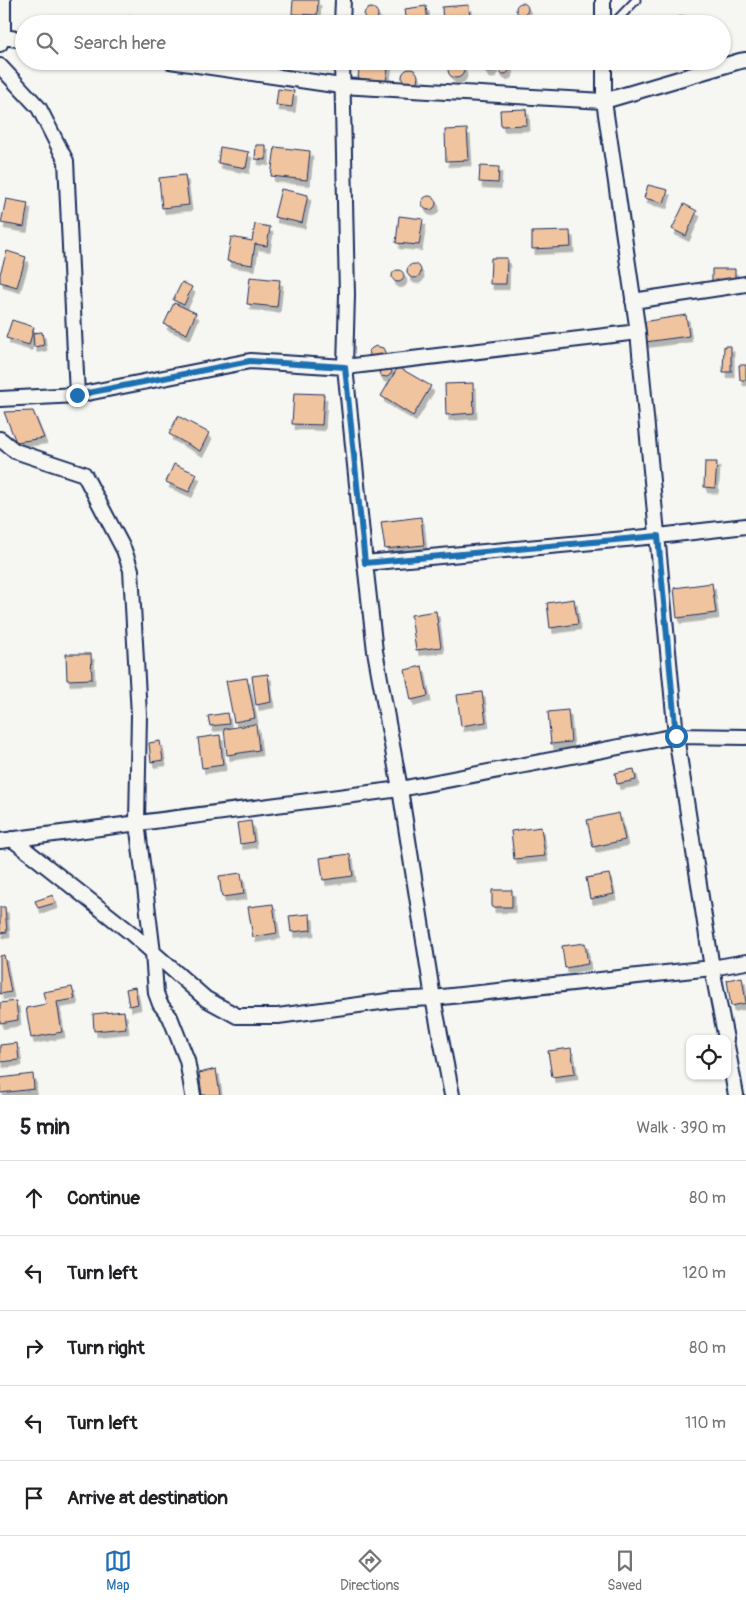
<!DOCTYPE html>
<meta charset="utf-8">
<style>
:root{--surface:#fff;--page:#f6f6f6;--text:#202124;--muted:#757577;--line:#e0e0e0;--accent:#1f6fb2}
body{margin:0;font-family:Pangolin,sans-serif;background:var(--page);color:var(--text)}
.controls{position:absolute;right:15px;bottom:15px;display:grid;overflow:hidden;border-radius:10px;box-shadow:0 1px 4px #0004}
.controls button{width:45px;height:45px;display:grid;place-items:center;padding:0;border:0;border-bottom:1px solid var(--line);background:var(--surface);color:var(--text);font:25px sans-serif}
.stop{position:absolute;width:15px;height:15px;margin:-11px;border:4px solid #1f6fb2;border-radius:50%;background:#fff}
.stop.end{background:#1f6fb2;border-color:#fff;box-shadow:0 1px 5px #0008}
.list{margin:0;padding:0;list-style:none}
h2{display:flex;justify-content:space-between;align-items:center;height:65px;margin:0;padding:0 20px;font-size:21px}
h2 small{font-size:16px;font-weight:400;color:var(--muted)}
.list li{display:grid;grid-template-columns:32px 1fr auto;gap:15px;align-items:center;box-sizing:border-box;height:75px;padding:0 20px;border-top:1px solid var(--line)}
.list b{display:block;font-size:19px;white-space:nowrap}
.list em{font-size:16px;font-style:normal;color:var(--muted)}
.icon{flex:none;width:28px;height:28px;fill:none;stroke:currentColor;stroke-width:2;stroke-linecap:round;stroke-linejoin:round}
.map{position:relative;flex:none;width:746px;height:1095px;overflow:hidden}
.search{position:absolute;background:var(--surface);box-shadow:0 1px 4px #0004;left:15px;right:15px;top:15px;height:55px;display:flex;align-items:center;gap:12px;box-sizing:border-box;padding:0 18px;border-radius:28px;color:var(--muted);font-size:19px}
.sheet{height:440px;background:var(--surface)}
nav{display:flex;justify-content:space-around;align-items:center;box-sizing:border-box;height:70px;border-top:1px solid var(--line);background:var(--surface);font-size:14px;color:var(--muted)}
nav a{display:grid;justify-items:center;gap:2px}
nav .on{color:var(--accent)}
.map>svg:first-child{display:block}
.building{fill:#f1c4a0;stroke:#1b2f5e;filter:url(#shadow)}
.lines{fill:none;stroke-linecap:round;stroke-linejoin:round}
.service-casing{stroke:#1b2f5e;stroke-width:11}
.minor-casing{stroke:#1b2f5e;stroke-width:18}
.service{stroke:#f6f6f2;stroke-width:7}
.minor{stroke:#f6f6f2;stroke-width:14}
.route{stroke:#1f6fb2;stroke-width:6}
</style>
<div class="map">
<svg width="746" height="1095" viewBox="0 0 746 1095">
<defs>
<filter id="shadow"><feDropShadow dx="3" dy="5.5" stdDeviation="0" flood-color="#0004"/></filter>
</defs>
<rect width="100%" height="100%" fill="#f6f6f2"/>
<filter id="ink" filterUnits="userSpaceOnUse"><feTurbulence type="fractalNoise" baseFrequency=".02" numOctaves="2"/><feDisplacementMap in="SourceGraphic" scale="10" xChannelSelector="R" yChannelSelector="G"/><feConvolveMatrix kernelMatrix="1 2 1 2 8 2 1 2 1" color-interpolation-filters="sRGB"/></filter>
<g filter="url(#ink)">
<path class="building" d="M 293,0 L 318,0 L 317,15 L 292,14 Z
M516 9a6 6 0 1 1 12 0a6 6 0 1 1-12 0Z
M 469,5 L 470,24 L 443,24 L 442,7 Z
M 426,6 L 428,23 L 407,24 L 405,9 Z
M364 15a7 7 0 1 1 14 0a7 7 0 1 1-14 0Z
M 129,16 L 165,21 L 164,24 L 128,24 Z
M 687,16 L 688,24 L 656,24 L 656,20 Z
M 526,17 L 534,19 L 536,24 L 521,24 L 523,19 Z
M 259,61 L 274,61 L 273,68 L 258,66 Z
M 360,61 L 389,61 L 386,82 L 358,78 Z
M483.5 67a5.5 5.5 0 1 1 11 0a5.5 5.5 0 1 1-11 0Z
M498 68a6 6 0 1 1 12 0a6 6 0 1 1-12 0Z
M448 70a8 8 0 1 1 16 0a8 8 0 1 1-16 0Z
M402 77a8 8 0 1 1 16 0a8 8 0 1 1-16 0Z
M 278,89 L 294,91 L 292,107 L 276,105 Z
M 526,109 L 527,125 L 501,126 L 500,110 Z
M 467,129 L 469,160 L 446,161 L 445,130 Z
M 256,145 L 266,145 L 266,160 L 255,159 Z
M 220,147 L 249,152 L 246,168 L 218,163 Z
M 275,147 L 310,151 L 307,180 L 271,176 Z
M 480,166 L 499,167 L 498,183 L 479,182 Z
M 185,175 L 189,205 L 162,208 L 159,178 Z
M 648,185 L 668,190 L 664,203 L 644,198 Z
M 281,189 L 308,195 L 302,223 L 274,217 Z
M422 203a7 7 0 1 1 14 0a7 7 0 1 1-14 0Z
M 6,199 L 28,203 L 24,227 L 1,223 Z
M 684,204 L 697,211 L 686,236 L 672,229 Z
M 399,216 L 423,219 L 419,245 L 396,243 Z
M 255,224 L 270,227 L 267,246 L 255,244 L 252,265 L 227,261 L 231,237 L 252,241 Z
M 570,231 L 571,247 L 532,249 L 532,232 Z
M 7,251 L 26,257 L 17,287 L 0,282 L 0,274 Z
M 491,258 L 507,258 L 506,284 L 490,284 Z
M407 271a7 7 0 1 1 14 0a7 7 0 1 1-14 0Z
M 712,269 L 735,269 L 735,282 L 712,282 Z
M392 276a6 6 0 1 1 12 0a6 6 0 1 1-12 0Z
M 250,277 L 280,280 L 277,307 L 247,304 Z
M 182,282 L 192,287 L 184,305 L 173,300 Z
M 174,303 L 196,313 L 187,334 L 164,324 Z
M 686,315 L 689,336 L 645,342 L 642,322 Z
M 12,320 L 34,327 L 29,345 L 6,338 Z
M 42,332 L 44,345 L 34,347 L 33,333 Z
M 376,346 L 383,348 L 385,352 L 385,357 L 371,359 L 369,351 L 372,348 Z
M 724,346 L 731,346 L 731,372 L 723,372 Z
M 739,365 L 746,365 L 746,380 L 740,380 Z
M 390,366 L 392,372 L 390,375 L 387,377 L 381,376 L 378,370 Z
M 398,367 L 431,386 L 413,416 L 381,396 Z
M 473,383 L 474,413 L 446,415 L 445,384 Z
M 294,393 L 324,394 L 322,425 L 292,424 Z
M 33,411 L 44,438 L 16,442 L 4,412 Z
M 178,416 L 209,433 L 200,451 L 169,434 Z
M 705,462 L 717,462 L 715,488 L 704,487 Z
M 174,464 L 197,474 L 189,492 L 166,482 Z
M 421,517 L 424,545 L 385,549 L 381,522 Z
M 712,583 L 716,613 L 677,618 L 674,588 Z
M 574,599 L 578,624 L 550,628 L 547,603 Z
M 436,611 L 441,647 L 416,650 L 411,615 Z
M 66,654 L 91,654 L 92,679 L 67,680 Z
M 422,666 L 428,696 L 411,700 L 405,670 Z
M 268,674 L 271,702 L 256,705 L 252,676 Z
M 247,678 L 255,718 L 234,722 L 226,681 Z
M 482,692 L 486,722 L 461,726 L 457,695 Z
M 568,710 L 571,742 L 551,744 L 548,712 Z
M 227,713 L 229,724 L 210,726 L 208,716 Z
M 256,724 L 259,750 L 227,755 L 224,729 Z
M 220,735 L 223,765 L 202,768 L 198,738 Z
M 160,741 L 163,760 L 151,762 L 149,743 Z
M 634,769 L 636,780 L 617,784 L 615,773 Z
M 619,813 L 625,840 L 593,847 L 587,820 Z
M 251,821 L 254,842 L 240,844 L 237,823 Z
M 541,827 L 545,856 L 514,859 L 511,831 Z
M 350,854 L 353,876 L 323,880 L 320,858 Z
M 241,873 L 244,894 L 222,897 L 219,876 Z
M 609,874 L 614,894 L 590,899 L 586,878 Z
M 492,890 L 512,890 L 512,907 L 492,907 Z
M 53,895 L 55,903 L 38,908 L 35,901 Z
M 273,904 L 277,933 L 253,937 L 248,907 Z
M 0,907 L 5,907 L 7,932 L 0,933 Z
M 310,914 L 311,930 L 291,932 L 289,916 Z
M 585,943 L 588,964 L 565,968 L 562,946 Z
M 4,955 L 11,992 L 0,994 L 0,956 Z
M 742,977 L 746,1003 L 731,1006 L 727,980 Z
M 72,987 L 75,999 L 57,1002 L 62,1032 L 31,1038 L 26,1008 L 46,1004 L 43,992 Z
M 135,987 L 138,1004 L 129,1006 L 126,989 Z
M 16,1001 L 18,1020 L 0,1023 L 0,1003 Z
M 124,1011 L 126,1028 L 94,1031 L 93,1014 Z
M 17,1043 L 19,1060 L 0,1062 L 0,1045 Z
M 571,1048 L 575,1074 L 552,1077 L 548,1051 Z
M 216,1069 L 220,1095 L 202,1095 L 199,1073 Z
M 33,1074 L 34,1089 L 0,1093 L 0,1078 Z"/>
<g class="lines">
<defs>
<path id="service" d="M 613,24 L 636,0"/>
<path id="minor" d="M 603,0 L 603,24
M 342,24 L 343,0
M 3,37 L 24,40
M 0,44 L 3,37 L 3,0
M 170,61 L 341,86 L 604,101 L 740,61 L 746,60
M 342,61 L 347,295 L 345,367 L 365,563 L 375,651 L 400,789 L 433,998 L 452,1095
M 604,61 L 604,101 L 638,332 L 676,736 L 712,968 L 726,1039
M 0,66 L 39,108 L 66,161 L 77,395
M 633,301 L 746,284
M 0,399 L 77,395 L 250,361 L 345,367 L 638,332
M 0,439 L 15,451 L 84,474 L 124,550 L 131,570 L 139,715 L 137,822 L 153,953 L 156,993 L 160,1004 L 170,1017 L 187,1060 L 193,1095
M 365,563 L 658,536 L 746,526
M 12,839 L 131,933 L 206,999 L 237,1016 L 278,1016 L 395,1000 L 433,998 L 712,968 L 746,962
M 0,841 L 400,789 L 676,736 L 746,737
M 727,1046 L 736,1095"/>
</defs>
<use href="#service" class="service-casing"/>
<use href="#minor" class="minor-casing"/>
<use href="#service" class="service"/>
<use href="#minor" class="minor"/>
</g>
</g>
<g class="lines" filter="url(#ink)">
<path class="route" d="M 77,395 L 250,361 L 345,367 L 365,563 L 658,536 L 676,736"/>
</g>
</svg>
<div class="controls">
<button><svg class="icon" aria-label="locate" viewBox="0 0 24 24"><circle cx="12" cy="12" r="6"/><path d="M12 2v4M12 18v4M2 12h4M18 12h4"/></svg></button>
</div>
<div class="stop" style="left:676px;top:736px"></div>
<div class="stop end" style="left:77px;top:395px"></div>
<div class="search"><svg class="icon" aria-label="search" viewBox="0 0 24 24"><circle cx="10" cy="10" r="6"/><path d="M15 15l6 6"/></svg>Search here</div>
</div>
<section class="sheet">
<h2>5 min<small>Walk · 390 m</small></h2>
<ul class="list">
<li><svg class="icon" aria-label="ahead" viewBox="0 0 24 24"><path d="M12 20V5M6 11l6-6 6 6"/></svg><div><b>Continue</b></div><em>80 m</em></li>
<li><svg class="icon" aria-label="left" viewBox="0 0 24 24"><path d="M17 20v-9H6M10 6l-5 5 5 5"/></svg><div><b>Turn left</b></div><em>120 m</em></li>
<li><svg class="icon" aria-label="right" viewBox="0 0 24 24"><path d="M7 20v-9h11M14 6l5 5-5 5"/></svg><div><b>Turn right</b></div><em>80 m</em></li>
<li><svg class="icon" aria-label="left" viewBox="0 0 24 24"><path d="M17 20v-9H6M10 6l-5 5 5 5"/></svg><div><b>Turn left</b></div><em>110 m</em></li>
<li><svg class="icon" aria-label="arrive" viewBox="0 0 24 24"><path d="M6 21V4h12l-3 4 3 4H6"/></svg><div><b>Arrive at destination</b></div></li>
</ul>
</section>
<nav>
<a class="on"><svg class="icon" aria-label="map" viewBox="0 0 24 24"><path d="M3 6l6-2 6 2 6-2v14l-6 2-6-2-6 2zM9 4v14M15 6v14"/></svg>Map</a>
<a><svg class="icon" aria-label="directions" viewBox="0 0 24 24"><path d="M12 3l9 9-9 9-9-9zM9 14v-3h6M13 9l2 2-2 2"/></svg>Directions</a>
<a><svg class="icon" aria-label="saved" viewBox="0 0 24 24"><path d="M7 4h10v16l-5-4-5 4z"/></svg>Saved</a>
</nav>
